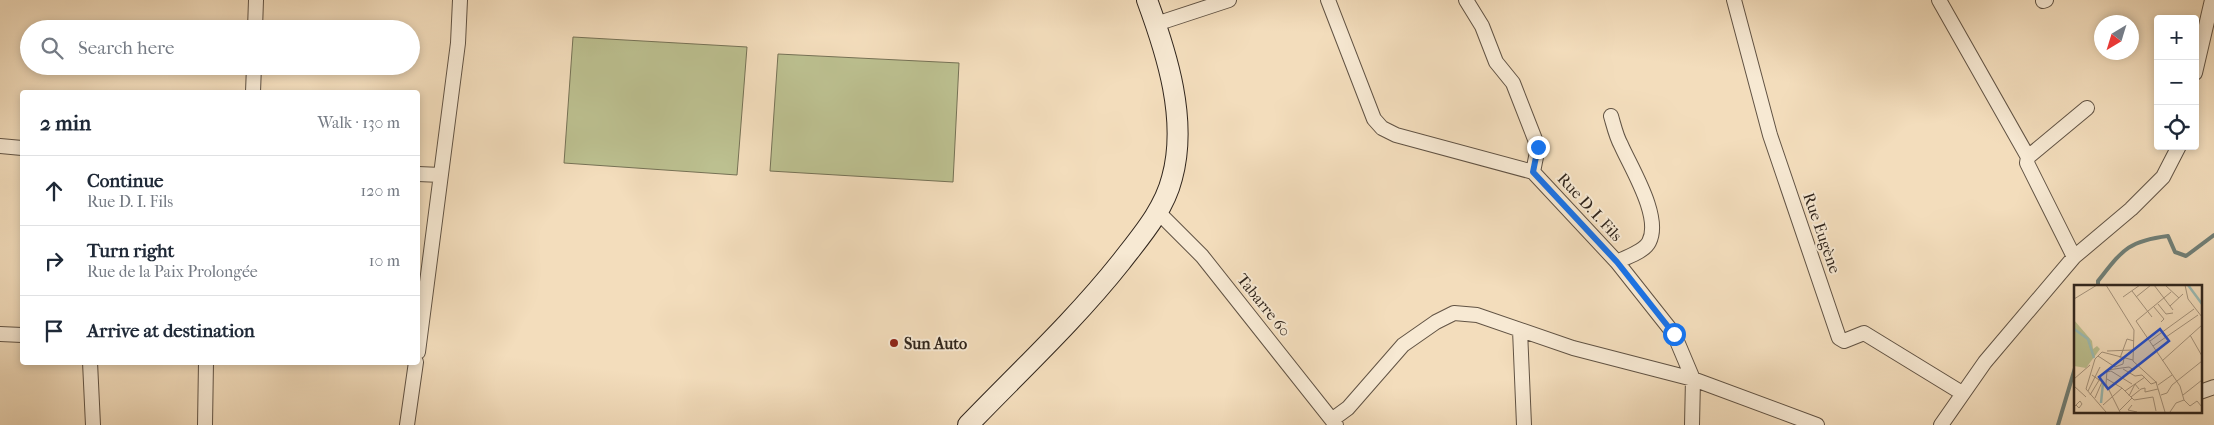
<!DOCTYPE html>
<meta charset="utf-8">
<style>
:root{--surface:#fff;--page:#f2f2f3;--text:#1f2937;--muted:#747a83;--line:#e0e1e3}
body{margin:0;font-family:"IM FELL French Canon",serif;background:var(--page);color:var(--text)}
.controls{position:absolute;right:15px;top:15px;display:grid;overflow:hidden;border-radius:5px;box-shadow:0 2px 8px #0003}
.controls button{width:45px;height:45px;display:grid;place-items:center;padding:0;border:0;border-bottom:1px solid var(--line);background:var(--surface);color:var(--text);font:25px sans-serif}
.compass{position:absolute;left:2094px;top:15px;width:45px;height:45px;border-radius:50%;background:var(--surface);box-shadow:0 2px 8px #0003;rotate:218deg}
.stop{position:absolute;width:15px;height:15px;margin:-11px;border:4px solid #1a73e8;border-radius:50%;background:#fff}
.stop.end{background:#1a73e8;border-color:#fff;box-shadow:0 1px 5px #0008}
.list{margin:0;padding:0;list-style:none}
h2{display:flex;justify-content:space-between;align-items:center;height:65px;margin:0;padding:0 20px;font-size:21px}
h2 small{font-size:16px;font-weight:400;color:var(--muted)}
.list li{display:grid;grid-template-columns:32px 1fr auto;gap:15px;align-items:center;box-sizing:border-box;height:70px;padding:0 20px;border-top:1px solid var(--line)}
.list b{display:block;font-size:19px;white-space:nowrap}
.list p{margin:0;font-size:16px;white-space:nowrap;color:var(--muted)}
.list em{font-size:16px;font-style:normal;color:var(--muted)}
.icon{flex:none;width:28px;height:28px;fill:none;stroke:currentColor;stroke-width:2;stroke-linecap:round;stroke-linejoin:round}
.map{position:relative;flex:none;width:2214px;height:425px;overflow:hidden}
.search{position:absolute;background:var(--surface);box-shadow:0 2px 8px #0003;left:20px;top:20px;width:400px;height:55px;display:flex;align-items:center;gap:12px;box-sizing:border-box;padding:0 18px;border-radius:28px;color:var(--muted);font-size:19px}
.panel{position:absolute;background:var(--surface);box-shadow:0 2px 8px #0003;left:20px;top:90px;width:400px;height:275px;border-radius:5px}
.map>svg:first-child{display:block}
.green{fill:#bcc090;stroke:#767256}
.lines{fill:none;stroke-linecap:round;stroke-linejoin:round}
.stream{stroke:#707f77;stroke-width:4}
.street-casing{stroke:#615344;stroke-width:16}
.secondary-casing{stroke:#30251c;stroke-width:22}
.street{stroke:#f7e9d3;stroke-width:14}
.secondary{stroke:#f7e9d3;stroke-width:20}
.route{stroke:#1a73e8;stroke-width:6}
.poi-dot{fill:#8f2418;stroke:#f7e9d3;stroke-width:2}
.labels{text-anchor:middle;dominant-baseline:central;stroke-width:4;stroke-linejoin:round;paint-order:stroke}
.street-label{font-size:16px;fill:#30251c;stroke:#f7e9d3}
.poi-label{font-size:16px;font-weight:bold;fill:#30251c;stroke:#f7e9d3;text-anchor:start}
.inset-river{fill:none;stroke:#9bbbb4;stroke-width:2.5}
.inset-road{fill:none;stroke:#a5937c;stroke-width:1}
.view{fill:#1d4ed8;fill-opacity:0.15;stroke:#1d4ed8;stroke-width:2.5}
.inset-edge{fill:none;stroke:#30251c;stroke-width:2.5}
</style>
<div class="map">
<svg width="2214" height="425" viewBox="0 0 2214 425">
<rect width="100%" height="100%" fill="#f3ddbc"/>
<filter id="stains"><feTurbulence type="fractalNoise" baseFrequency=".004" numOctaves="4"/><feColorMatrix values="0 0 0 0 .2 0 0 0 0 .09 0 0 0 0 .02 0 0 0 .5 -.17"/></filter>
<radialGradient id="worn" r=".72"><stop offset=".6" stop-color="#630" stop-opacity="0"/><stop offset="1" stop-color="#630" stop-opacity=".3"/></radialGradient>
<path class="green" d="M 573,37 L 747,47 L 737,175 L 564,163 Z
M 778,54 L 959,63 L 953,182 L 770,171 Z"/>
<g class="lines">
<path class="stream" d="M 2098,286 L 2098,281 C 2122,251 2127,241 2168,236 L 2175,252 L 2186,256 L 2214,235
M 2058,425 L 2075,368"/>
<defs>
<path id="street" d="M 1328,0 L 1374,119 L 1382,128 L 1396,135 L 1533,172 L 1617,262 L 1674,334 L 1693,379 L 1817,425
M 1466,0 L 1482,26 L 1496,62 L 1513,83 L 1538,147 L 1533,172
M 1734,0 L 1770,135 L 1839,338 L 1844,341 L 1864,333 L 1962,393
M 1939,0 L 2028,157 L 2027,163 L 2074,257
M 2043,1 L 2046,0
M 1156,24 L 1229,0
M 255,29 L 256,0
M 2195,73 L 2212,0
M 253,92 L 254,66
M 1611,116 C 1614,126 1616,136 1621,145 C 1631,168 1662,217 1649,242 C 1644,252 1626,257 1617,262
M 0,146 L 22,148
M 2028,157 L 2087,108
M 418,174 L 441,175
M 1158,212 L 1202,256 L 1336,425
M 1520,330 L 1524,425
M 0,334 L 22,335
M 418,352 L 458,43 L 460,0
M 90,362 L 93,425
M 2200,392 L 2214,387
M 1333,419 L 1348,408 L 1403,345 L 1436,322 L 1454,313 L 1477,315 L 1573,348 L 1693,379 L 1692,425
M 205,425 L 206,362
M 407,425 L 416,362
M 1941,425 L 1985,362 L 2074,257 L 2131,209 L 2163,177 L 2179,146"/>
<path id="secondary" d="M 968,425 C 1020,371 1075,320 1121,262 C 1141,236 1164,210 1172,178 C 1188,120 1167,54 1147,0"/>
</defs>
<use href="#street" class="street-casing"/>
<use href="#secondary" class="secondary-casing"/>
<use href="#street" class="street"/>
<use href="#secondary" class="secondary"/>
</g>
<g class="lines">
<path class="route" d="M 1538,147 L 1533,172 L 1617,262 L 1674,334"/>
</g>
<circle class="poi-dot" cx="894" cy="343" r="5"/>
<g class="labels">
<g class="street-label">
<text transform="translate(1590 207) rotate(47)">Rue D. I. Fils</text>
<text transform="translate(1822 233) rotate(71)">Rue Eugène</text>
<text transform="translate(1264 305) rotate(51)">Tabarre 60</text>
</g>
<g class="poi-label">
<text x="904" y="343">Sun Auto</text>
</g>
</g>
<g transform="translate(2074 285)">
<rect width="128" height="128" fill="#f3ddbc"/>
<path d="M 0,35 L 18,56 L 19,64 L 23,61 L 26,64 L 12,83 L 0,81 Z" fill="#bcc090"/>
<path class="inset-river" d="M 114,0 L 128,19M 0,44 L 14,54 L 20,73M 27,118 L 29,98"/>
<path class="inset-road" d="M 32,0 L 60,45 L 59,76 L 82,97 L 91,127M 80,0 L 99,25M 91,0 L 105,13M 111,0 L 114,14 L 128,32M 58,6 L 78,32M 49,12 L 66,0M 62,12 L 77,0M 0,14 L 23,0M 84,19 L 92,29 L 99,28M 96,21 L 109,9M 80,22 L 90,34 L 87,37M 62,36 L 106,101 L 110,115 L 116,121 L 123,116 L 128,122M 62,36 L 97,7M 116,50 L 128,71M 76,56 L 120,24M 79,61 L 124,30M 33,66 L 59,65M 24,71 L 41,82 L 49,79 L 50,73M 46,73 L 53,54 L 60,56M 88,76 L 128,40M 49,84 L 61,91 L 68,90 L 77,99 L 83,97M 33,87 L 37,86 L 58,99M 18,90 L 28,97 L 21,113M 0,94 L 16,80M 33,94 L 48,103M 84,100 L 98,90M 0,101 L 12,112M 14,106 L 26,82M 51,106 L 71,92M 16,110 L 27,92M 87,110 L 93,108 L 98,100 L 128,76M 109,110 L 128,95M 55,111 L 61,99 L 65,104M 57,112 L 67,104 L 71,103 L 71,107 L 84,104M 29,120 L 48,103 L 60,115 L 79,112 L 82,126M 58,120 L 54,125 L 63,127M 0,122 L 6,116 L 8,119 L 5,123 L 2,120M 45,126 L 58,113M 32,127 L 12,104 L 21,74 L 28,67 L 59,75M 46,127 L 32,99 L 33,85 L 55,82 L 60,85 L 63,80M 96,127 L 102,118 L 110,115"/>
<path class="view" d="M 86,44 L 95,56 L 34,104 L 25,92 Z"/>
<rect width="128" height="128" class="inset-edge"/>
</g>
<rect width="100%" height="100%" filter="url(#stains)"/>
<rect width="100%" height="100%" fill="url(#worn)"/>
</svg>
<div class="controls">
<button>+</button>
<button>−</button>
<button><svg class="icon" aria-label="locate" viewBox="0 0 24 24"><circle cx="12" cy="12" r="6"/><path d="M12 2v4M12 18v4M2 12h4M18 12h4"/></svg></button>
</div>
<svg class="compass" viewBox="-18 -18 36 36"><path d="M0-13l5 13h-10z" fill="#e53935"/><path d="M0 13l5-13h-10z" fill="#747a83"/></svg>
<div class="stop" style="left:1674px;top:334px"></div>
<div class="stop end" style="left:1538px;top:147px"></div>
<div class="search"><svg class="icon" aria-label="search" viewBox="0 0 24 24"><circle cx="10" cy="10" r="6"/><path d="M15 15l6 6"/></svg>Search here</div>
<section class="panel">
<h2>2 min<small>Walk · 130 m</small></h2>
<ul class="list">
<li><svg class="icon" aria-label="ahead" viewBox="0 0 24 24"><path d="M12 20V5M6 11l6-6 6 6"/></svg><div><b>Continue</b><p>Rue D. I. Fils</p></div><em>120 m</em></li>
<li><svg class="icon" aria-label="right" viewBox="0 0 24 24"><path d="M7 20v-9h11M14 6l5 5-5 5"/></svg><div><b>Turn right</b><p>Rue de la Paix Prolongée</p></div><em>10 m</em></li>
<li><svg class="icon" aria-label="arrive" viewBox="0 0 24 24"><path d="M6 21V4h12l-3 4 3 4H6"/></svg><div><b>Arrive at destination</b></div></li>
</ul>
</section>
</div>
